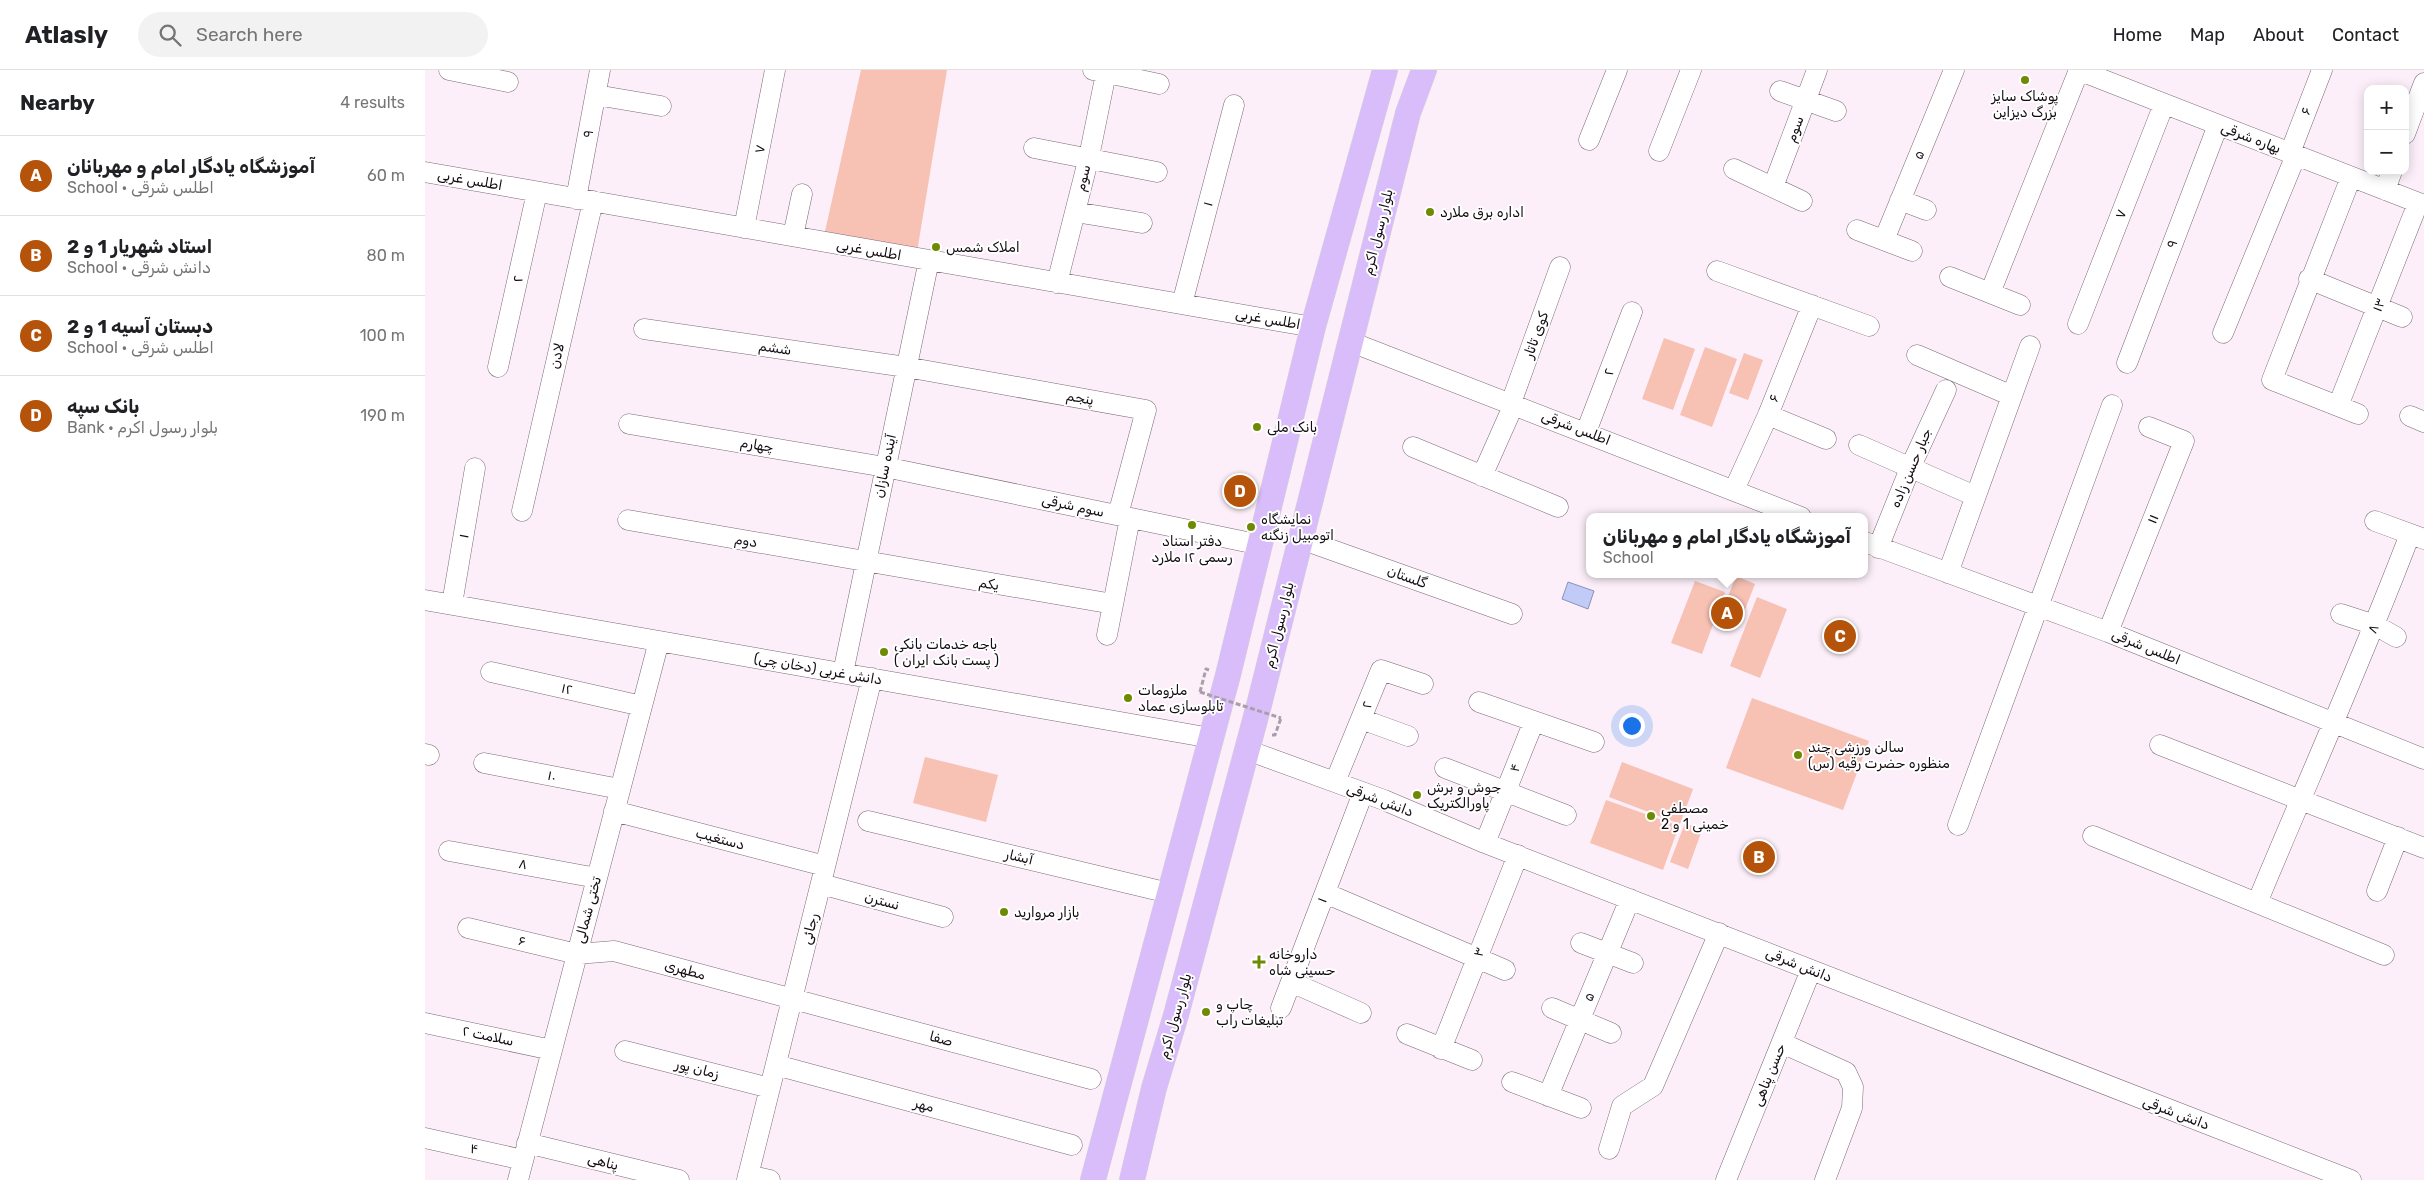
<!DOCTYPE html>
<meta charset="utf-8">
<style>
:root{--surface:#fff;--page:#f2f2f2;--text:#202124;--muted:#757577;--line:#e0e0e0;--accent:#b45309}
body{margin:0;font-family:Rubik,"Noto Sans Arabic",sans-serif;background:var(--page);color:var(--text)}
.controls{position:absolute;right:15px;top:15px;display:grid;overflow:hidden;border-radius:10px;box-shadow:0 2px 12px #0003}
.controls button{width:45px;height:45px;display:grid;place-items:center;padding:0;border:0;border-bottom:1px solid var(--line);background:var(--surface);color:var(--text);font:25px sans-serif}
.you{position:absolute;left:1206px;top:655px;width:18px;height:18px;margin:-12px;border:4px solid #fff;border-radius:50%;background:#1a73e8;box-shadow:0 0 0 8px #1a73e833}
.badge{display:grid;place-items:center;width:32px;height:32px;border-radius:50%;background:var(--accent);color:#fff;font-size:16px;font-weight:700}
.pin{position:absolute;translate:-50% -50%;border:2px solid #fff;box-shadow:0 1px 5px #0006}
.popup{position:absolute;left:1161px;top:443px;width:282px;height:65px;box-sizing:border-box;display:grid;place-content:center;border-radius:10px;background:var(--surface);filter:drop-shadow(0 1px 4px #0005);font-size:16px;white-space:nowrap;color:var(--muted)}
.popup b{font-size:19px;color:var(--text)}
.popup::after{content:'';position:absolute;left:50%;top:100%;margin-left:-10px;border:10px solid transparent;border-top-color:var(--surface)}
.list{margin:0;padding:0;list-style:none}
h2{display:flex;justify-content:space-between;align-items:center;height:65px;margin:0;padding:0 20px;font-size:21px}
h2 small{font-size:16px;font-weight:400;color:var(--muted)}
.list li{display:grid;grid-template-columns:32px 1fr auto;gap:15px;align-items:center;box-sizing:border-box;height:80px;padding:0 20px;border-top:1px solid var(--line)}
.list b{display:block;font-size:19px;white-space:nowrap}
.list p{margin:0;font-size:16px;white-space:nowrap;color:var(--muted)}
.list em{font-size:16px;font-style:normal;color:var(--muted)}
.icon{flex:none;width:28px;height:28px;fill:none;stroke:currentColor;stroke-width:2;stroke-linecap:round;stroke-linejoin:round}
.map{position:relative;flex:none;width:1999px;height:1110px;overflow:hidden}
header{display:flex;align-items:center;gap:30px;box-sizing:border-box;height:70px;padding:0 25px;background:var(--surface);border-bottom:1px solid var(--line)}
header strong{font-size:24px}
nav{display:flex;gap:28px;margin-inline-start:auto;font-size:18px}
.search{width:350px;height:45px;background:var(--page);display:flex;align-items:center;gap:12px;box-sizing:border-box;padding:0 18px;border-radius:28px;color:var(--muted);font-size:19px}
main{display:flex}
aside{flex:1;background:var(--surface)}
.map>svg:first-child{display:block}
.green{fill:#f7c1b4}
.water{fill:#c0cbf7;stroke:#8c92b2}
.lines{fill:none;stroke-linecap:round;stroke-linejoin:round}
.minor-casing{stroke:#7c6977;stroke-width:21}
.major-casing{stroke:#d5d3d4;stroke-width:26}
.path{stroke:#aa9fa8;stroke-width:3;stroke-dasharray:5 2.5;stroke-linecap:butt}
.minor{stroke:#fff;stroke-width:20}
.major{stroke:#d9bdfb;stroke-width:25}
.path-bridge{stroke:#aa9fa8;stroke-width:3;stroke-dasharray:5 2.5;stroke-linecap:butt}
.poi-dot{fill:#6e8a02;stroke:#fff;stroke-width:2}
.labels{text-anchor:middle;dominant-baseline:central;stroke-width:4;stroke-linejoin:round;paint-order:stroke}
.poi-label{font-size:14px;fill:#130c12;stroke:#fff;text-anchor:start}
.street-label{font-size:14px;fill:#130c12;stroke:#fff}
</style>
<header>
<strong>Atlasly</strong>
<div class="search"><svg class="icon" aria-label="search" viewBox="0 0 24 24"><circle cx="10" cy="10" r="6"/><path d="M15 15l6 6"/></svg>Search here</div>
<nav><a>Home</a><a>Map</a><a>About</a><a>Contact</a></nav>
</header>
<main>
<aside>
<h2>Nearby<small>4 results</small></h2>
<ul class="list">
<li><span class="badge">A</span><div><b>آموزشگاه یادگار امام و مهربانان</b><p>School · اطلس شرقی</p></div><em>60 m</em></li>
<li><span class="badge">B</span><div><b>استاد شهریار 1 و 2</b><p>School · دانش شرقی</p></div><em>80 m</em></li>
<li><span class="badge">C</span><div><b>دبستان آسیه 1 و 2</b><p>School · اطلس شرقی</p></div><em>100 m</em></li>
<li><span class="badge">D</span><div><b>بانک سپه</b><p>Bank · بلوار رسول اکرم</p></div><em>190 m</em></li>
</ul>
</aside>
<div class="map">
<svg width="1999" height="1110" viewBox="0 0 1999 1110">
<rect width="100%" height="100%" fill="#fceff9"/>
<path class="green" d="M 436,0 L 522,0 L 492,182 L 399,166 Z
M 1239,268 L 1270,279 L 1248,340 L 1217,329 Z
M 1280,277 L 1312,289 L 1287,357 L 1255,345 Z
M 1319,283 L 1338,290 L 1323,330 L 1304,323 Z
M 1311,506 L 1330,514 L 1314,555 L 1295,547 Z
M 1270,511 L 1300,522 L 1277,584 L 1246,573 Z
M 1332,527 L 1362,539 L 1335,608 L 1305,596 Z
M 1327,628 L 1444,671 L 1418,740 L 1301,698 Z
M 500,687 L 573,705 L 561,752 L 488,733 Z
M 1197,692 L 1268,719 L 1255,754 L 1184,727 Z
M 1181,730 L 1254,756 L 1238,800 L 1165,773 Z
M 1260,753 L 1277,760 L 1263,799 L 1245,792 Z"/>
<path class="water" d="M 1143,512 L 1169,521 L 1163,539 L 1137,529 Z"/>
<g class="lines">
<defs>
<path id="minor" d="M 24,0 L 83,12
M 668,0 L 734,14
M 1653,0 L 1999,135
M 1355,21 L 1411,41
M 171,25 L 236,36
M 1980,64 L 1999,13
M 1164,70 L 1192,0
M 609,78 L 732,102
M 1234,81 L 1266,0
M 1865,83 L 1897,0
M 1309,99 L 1377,131
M 0,102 L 888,257
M 1926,107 L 1847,310 L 1933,344
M 1348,117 L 1392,0
M 1960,120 L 1967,101
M 151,129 L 175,0
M 1475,130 L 1501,140
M 650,142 L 717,153
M 319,158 L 350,0
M 1432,160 L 1487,181
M 368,166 L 377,124
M 1459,170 L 1529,0
M 1292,201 L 1444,256
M 1525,207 L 1595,235
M 1884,209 L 1977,247
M 632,213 L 664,87 L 681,3
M 1565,223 L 1654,0
M 757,234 L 809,35
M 1653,254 L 1739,34
M 219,259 L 481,297 L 721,340 L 693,445
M 1798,263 L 1871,85
M 926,272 L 1376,447
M 1492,285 L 1587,326
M 1702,293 L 1793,55
M 73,297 L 112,122
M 1086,333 L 1135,197
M 1913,336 L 1993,133
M 1343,345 L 1401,369
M 1985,346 L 1999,352
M 204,354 L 460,397 L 836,475
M 1161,362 L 1207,242
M 1434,375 L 1550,426
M 988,377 L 1133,437
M 1057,406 L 1089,334
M 1309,420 L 1343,345 L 1387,235
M 97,441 L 168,131
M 203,450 L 688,534
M 1950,451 L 1999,469
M 876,469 L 1087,544
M 1440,472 L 1683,562 L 1999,689
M 1453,478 L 1486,396 L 1521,320
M 1523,503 L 1605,276
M 0,530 L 786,668
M 27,534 L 50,398
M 1916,544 L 1950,555 L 1971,567
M 1683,562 L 1759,371 L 1724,357
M 682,565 L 705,448
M 66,602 L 217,636
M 418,603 L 504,190
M 1054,632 L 1169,672
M 936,649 L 983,666
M 1735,675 L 1999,778
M 822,680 L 959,730 L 1060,773 L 1926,1110
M 0,684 L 4,685
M 59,693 L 195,719
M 1020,698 L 1141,745
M 910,712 L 956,600 L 998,614
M 189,741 L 400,796
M 443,751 L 744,823
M 1533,755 L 1687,335
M 1668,766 L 1959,885
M 1060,773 L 1109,651
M 24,781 L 172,808
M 396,814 L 518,847
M 1952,821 L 1973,767
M 900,823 L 1080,900
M 1832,833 C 1883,710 1938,588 1985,464
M 43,858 L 152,884 L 189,881 L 666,1009
M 1156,873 L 1208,893
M 866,912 L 936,943
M 856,938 L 938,723
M 1127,938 L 1186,963
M 0,953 L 127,980
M 982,964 L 1047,990
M 1357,973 L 1421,1002 L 1428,1017 L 1427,1038 L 1400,1110
M 1016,979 L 1093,785
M 200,981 L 345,1018
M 351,995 L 647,1075
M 1087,1012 L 1156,1038
M 1123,1026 L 1205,829
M 0,1068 L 98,1090
M 102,1073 L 254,1110
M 1184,1079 L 1197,1036 L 1228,1016 L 1294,863
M 323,1105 L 345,1110
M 93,1110 L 234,571
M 322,1110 L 447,608
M 1301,1110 L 1386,900"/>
<path id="major" d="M 668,1110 L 803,605 L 888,257 L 960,0
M 707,1110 L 729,1018 L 751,945 L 834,635 L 983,43 L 999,0"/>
</defs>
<use href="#minor" class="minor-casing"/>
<use href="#major" class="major-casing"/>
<path class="path" d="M 775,622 L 781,599 L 784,600
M 847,665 L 850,665 L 856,648"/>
<use href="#minor" class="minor"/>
<use href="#major" class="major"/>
<path class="path-bridge" d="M 775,622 L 856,648"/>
</g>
<g class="poi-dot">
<circle cx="1600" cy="10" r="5"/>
<circle cx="1005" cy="142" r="5"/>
<circle cx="511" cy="177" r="5"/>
<circle cx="832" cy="357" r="5"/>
<circle cx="767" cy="455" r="5"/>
<circle cx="826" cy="457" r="5"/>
<circle cx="459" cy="582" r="5"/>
<circle cx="703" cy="628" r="5"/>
<circle cx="1373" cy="685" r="5"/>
<circle cx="992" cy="725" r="5"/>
<circle cx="1226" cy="746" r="5"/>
<circle cx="579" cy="842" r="5"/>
<path d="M831.5 884.5h5v5h5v5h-5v5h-5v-5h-5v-5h5z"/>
<circle cx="781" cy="942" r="5"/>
</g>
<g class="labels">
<g class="poi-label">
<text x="1600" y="26" text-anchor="middle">پوشاک سایز<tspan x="1600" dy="16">بزرگ دیزاین</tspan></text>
<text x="1015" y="142">اداره برق ملارد</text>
<text x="521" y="177">املاک شمس</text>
<text x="842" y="357">بانک ملی</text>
<text x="836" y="449">نمایشگاه<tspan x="836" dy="16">اتومبیل زنگنه</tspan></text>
<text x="767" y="471" text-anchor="middle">دفتر اسناد<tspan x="767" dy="16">رسمی ۱۲ ملارد</tspan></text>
<text x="469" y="574">باجه خدمات بانکی<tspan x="469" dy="16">( پست بانک ایران )</tspan></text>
<text x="713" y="620">ملزومات<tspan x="713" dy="16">تابلوسازی عماد</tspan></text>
<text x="1383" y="677">سالن ورزشی چند<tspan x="1383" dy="16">منظوره حضرت رقیه (س)</tspan></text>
<text x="1002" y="717">جوش و برش<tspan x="1002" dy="16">پاورالکتریک</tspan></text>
<text x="1236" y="738">مصطفی<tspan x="1236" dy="16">خمینی 1 و 2</tspan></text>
<text x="589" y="842">بازار مروارید</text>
<text x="844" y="884">داروخانه<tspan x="844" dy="16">حسینی شاه</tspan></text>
<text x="791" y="934">چاپ و<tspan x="791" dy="16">تبلیغات راب</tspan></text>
</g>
<g class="street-label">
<text transform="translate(1881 41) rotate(-68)">۶</text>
<text transform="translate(1370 59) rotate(-69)">سوم</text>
<text transform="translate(163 64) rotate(-79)">۹</text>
<text transform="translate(1826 68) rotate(21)">بهاره شرقی</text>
<text transform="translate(335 79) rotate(-79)">۷</text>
<text transform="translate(1494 85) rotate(-68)">۵</text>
<text transform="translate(658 108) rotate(-76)">سوم</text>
<text transform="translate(45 110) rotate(10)">اطلس غربی</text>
<text transform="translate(783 134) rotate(-75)">۱</text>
<text transform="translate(1696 144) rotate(-69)">۷</text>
<text transform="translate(953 162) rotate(-76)">بلوار رسول اکرم</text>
<text transform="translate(1747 174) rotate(-69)">۹</text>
<text transform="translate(444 180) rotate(10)">اطلس غربی</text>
<text transform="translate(93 209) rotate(-78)">۲</text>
<text transform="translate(1954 235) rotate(-69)">۱۳</text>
<text transform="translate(843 249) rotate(10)">اطلس غربی</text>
<text transform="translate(1111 265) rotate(-70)">کوی تاتار</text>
<text transform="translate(350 278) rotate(8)">ششم</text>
<text transform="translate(132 286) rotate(-77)">لادن</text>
<text transform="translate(1184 302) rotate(-69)">۲</text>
<text transform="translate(655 328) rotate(10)">پنجم</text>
<text transform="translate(1349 328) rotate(-68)">۶</text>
<text transform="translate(1151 358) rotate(21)">اطلس شرقی</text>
<text transform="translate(332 375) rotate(9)">چهارم</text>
<text transform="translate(460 396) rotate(-78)">آینده سازان</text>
<text transform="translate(1486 398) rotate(-67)">جبار حسن زاده</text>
<text transform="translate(648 436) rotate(12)">سوم شرقی</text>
<text transform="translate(1728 449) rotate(-68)">۱۱</text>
<text transform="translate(39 466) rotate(-80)">۱</text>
<text transform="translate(321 471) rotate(10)">دوم</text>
<text transform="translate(982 507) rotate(20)">گلستان</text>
<text transform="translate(564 514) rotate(10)">یکم</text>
<text transform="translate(854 555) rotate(-76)">بلوار رسول اکرم</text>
<text transform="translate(1948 559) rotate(-67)">۸</text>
<text transform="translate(1721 577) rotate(22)">اطلس شرقی</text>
<text transform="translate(393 599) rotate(10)">دانش غربی (دخان چی)</text>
<text transform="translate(142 619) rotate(12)">۱۲</text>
<text transform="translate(942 635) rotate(-68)">۲</text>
<text transform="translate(1090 698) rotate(-68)">۴</text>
<text transform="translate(127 706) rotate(11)">۱۰</text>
<text transform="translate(955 730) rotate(21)">دانش شرقی</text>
<text transform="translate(295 769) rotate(15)">دستغیب</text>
<text transform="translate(594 787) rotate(13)">آبشار</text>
<text transform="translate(98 794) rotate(10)">۸</text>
<text transform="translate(897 830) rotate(-69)">۱</text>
<text transform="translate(457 831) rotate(15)">نسترن</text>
<text transform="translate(163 840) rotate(-75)">تختی شمالی</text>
<text transform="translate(385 859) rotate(-76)">رجائی</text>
<text transform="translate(97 871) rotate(14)">۶</text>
<text transform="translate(1054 882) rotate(-68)">۳</text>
<text transform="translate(1374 895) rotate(22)">دانش شرقی</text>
<text transform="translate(260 900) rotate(15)">مطهری</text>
<text transform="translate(1164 927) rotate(-67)">۵</text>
<text transform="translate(750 946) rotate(-74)">بلوار رسول اکرم</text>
<text transform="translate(63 966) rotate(12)">سلامت ۲</text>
<text transform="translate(516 969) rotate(15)">صفا</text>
<text transform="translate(272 999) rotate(14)">زمان پور</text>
<text transform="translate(1344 1005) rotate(-68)">حسن پناهی</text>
<text transform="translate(499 1035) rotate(15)">مهر</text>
<text transform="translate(1751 1043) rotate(21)">دانش شرقی</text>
<text transform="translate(49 1079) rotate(12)">۴</text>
<text transform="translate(178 1092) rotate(14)">پناهی</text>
</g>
</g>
</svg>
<div class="controls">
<button>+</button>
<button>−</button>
</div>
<div class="you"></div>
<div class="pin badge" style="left:1302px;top:543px">A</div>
<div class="popup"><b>آموزشگاه یادگار امام و مهربانان</b>School</div>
<div class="pin badge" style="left:1334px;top:787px">B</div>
<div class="pin badge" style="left:1415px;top:566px">C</div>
<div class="pin badge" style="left:815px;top:421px">D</div>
</div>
</main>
